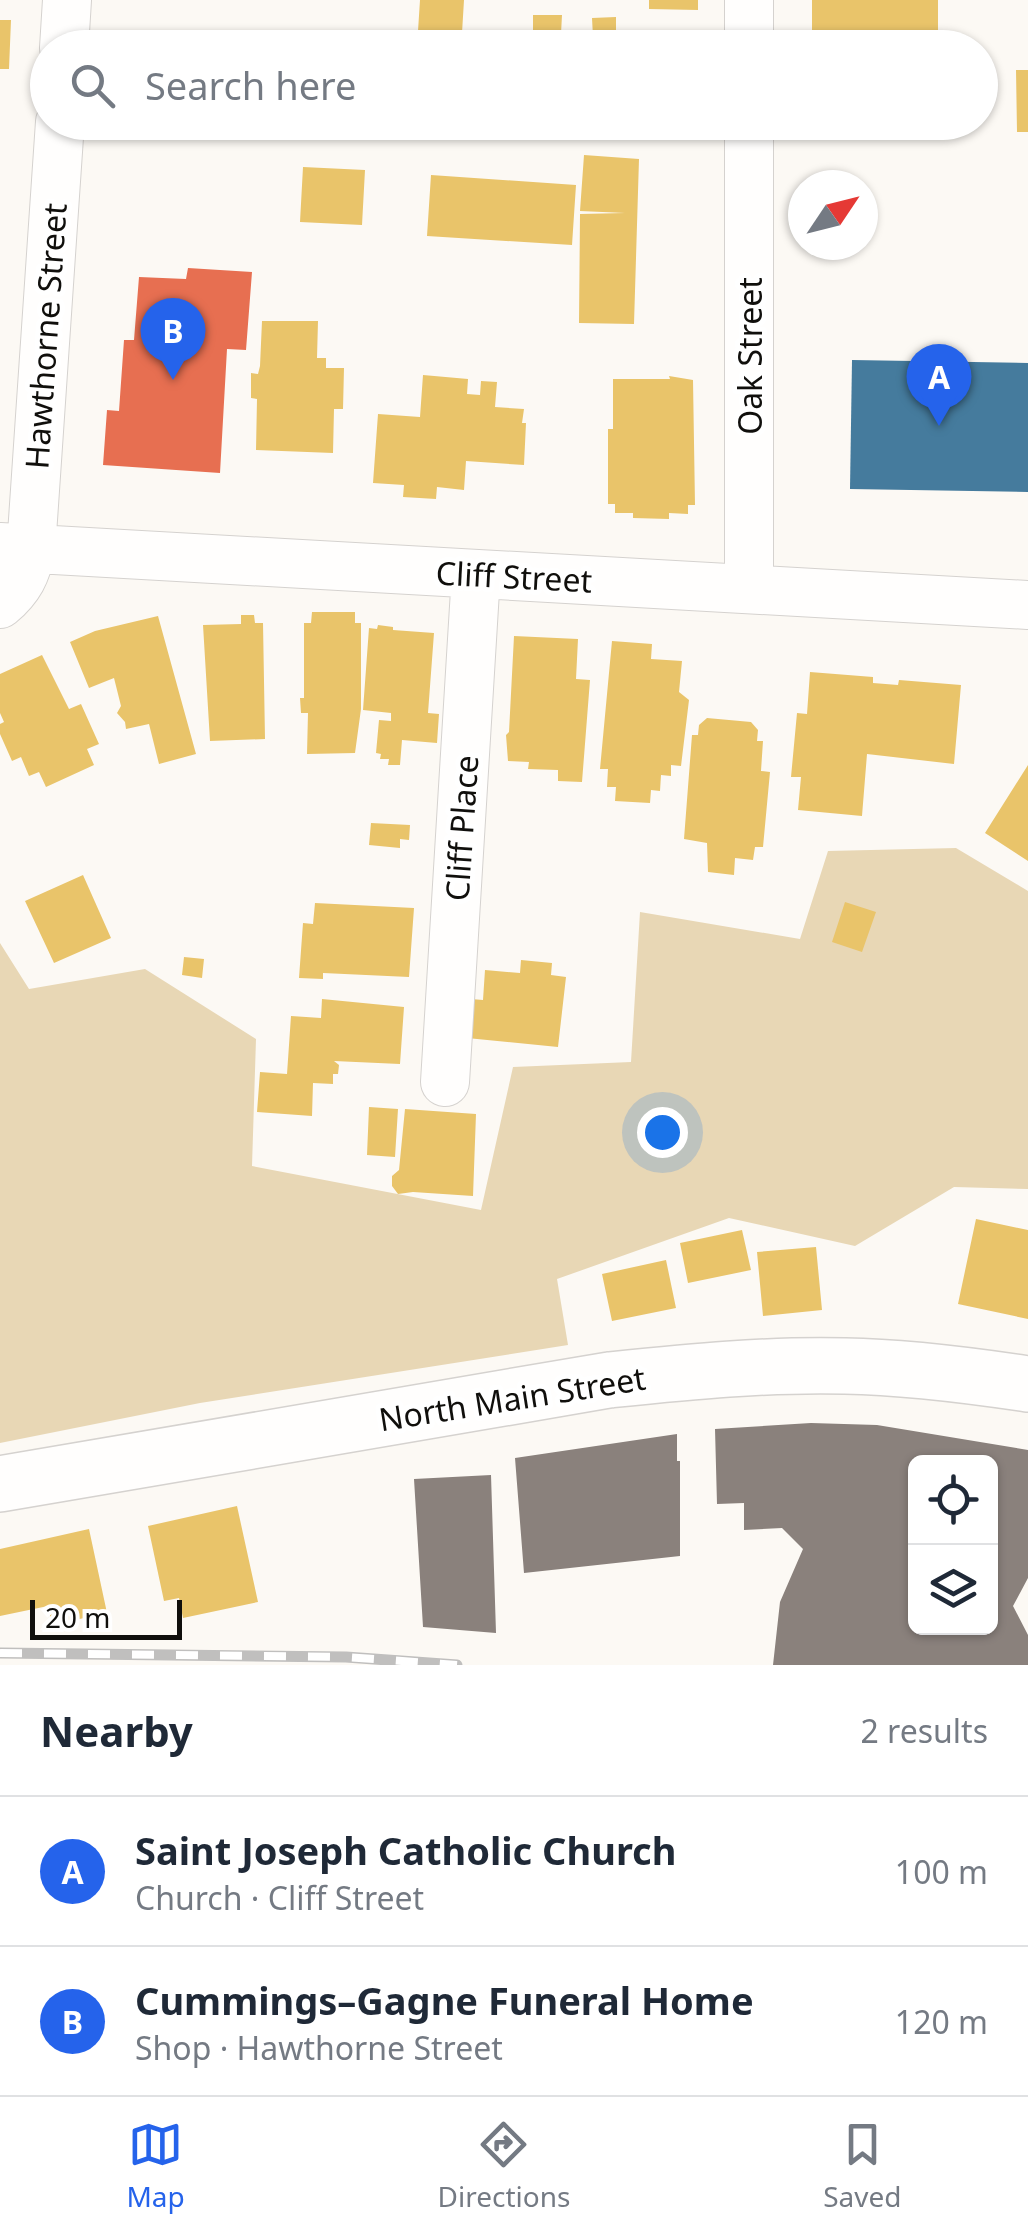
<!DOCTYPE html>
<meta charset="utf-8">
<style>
:root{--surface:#fff;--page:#f2f2f3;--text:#1f2937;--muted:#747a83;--line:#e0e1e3;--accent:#2563eb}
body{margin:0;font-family:"Noto Sans",sans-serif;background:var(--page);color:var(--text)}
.controls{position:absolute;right:30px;bottom:30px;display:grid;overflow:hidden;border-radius:15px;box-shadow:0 2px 8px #0004}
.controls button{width:90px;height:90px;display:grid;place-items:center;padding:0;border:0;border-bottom:2px solid var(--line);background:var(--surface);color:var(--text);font:50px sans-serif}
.compass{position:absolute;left:788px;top:170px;width:90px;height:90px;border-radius:50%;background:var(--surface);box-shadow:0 2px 8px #0004;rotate:55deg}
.scale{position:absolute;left:30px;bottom:25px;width:152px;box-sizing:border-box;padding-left:10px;border:5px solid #100f0c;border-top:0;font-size:28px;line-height:35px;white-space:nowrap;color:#100f0c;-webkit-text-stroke:8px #fff;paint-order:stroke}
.you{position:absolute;left:662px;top:1132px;width:35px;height:35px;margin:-25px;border:8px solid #fff;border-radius:50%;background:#1a73e8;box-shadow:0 0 0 15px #1a73e833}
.badge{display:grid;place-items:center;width:65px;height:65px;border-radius:50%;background:var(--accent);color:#fff;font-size:32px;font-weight:700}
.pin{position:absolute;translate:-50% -82px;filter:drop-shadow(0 2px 5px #0008)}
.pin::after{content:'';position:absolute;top:52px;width:35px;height:30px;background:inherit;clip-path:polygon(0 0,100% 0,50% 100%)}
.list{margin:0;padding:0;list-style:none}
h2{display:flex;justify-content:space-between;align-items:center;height:130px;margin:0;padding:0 40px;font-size:42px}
h2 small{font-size:32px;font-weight:400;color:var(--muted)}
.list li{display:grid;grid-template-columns:65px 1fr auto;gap:30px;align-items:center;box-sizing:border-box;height:150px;padding:0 40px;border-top:2px solid var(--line)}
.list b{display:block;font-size:38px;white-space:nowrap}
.list p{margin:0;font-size:32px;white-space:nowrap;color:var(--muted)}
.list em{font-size:32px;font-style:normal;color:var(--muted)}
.icon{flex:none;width:55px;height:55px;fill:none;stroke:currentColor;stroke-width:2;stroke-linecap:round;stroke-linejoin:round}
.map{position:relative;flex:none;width:1028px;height:1665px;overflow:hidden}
.search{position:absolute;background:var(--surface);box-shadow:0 2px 8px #0004;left:30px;right:30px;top:30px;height:110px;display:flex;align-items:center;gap:25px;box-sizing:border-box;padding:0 35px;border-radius:55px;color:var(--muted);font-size:38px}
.sheet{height:430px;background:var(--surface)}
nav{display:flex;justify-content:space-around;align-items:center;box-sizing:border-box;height:140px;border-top:2px solid var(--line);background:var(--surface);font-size:28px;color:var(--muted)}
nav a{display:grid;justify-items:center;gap:5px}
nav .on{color:var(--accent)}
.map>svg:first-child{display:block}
.forest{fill:#e8d7b5}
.homes{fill:#e9c46a}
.shops{fill:#e76f51}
.public{fill:#457b9d}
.industry{fill:#8a817c;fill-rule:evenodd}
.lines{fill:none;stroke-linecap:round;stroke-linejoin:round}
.minor-casing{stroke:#d5d2cf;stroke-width:50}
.secondary-casing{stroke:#d5d2cf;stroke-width:58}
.minor{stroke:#fffefd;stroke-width:48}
.secondary{stroke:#fffefd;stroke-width:55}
.rail-casing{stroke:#c0bfbe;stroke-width:11}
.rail{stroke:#fff;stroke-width:8;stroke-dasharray:22;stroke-linecap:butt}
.labels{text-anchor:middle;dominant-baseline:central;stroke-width:10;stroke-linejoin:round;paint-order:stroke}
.street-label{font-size:32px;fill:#100f0c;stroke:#fff}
</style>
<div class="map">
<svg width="1028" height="1665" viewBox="0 0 1028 1665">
<rect width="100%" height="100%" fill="#fcf9f4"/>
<path class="forest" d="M 956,848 L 1028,891 L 1028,1189 L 954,1187 L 855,1246 L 729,1218 L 557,1279 L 568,1345 L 200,1403 L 0,1443 L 0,943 L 29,989 L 145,969 L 256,1039 L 252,1166 L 481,1210 L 513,1067 L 631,1062 L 640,912 L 800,939 L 828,851 Z"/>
<path class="homes" d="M 420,0 L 464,0 L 462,33 L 418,31 Z
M 649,0 L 698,0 L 698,10 L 649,9 Z
M 812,0 L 938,0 L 938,33 L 925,33 L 925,38 L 818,37 L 818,31 L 812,31 Z
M 533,15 L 562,15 L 561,34 L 533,34 Z
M 616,17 L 616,37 L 593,37 L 592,18 Z
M 0,20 L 11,20 L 9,69 L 0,69 Z
M 688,41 L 688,48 L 568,48 L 567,42 Z
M 1016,70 L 1028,70 L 1028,132 L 1017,132 Z
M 584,155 L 639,159 L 634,324 L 579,323 L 580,214 L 625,213 L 580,211 Z
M 303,167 L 365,170 L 362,225 L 300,222 Z
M 431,175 L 576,185 L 572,245 L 427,236 Z
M 262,321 L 318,321 L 317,358 L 326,358 L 326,368 L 344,368 L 343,409 L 334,409 L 333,453 L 256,450 L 257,399 L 251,398 L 251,373 L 258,374 L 260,366 Z
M 423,375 L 468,379 L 467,394 L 480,395 L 481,381 L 497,382 L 495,407 L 524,409 L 522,423 L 526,423 L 524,465 L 466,461 L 464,490 L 437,487 L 436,499 L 403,497 L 404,485 L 373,483 L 378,414 L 420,417 Z
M 669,376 L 693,380 L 695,505 L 688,505 L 688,514 L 669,513 L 669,519 L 633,518 L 633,513 L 615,513 L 615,504 L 608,504 L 608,429 L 613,429 L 613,379 L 670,379 Z
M 312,612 L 355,612 L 355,623 L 361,623 L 361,709 L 355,753 L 307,754 L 308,713 L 301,713 L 300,698 L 304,698 L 304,623 L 311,623 Z
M 241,615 L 254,615 L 255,623 L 263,623 L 265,739 L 210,741 L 203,625 L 241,624 Z
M 158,616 L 196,754 L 159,764 L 149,724 L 126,729 L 125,722 L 117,713 L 121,706 L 114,678 L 89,688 L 70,642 L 95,631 Z
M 378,625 L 393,627 L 393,630 L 434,633 L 428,713 L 439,714 L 437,743 L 402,740 L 400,765 L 388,765 L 389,759 L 380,759 L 381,754 L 376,753 L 379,720 L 391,721 L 391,713 L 363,710 L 369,628 L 377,629 Z
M 514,636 L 578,639 L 576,679 L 590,680 L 582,782 L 558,781 L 558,770 L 528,769 L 529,762 L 508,761 L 506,735 L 509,732 Z
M 612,641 L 652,644 L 651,659 L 682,661 L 679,692 L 689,700 L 681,766 L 671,765 L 671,776 L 661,775 L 660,791 L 651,790 L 650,803 L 615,801 L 616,787 L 607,787 L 608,769 L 600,769 Z
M 42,655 L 69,709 L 81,704 L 99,744 L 87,749 L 94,765 L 46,787 L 39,772 L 29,776 L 21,757 L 12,761 L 0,734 L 0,724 L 4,722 L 0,713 L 0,674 Z
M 810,672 L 873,677 L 873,683 L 898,685 L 899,680 L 961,685 L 954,764 L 867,754 L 862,816 L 798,810 L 801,777 L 791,777 L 797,713 L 807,714 Z
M 707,718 L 751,722 L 758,730 L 757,741 L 763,741 L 761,771 L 770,772 L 763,847 L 755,847 L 753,860 L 735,858 L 734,875 L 708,872 L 707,843 L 684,839 L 692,735 L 698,735 L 699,725 Z
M 1028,765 L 1028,861 L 985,833 Z
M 371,823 L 410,825 L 409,840 L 400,839 L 400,848 L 369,845 Z
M 83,875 L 111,938 L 54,963 L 25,901 Z
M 845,902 L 876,912 L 862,952 L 832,942 Z
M 315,903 L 414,908 L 409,977 L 323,973 L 323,979 L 299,978 L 303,923 L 313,924 Z
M 184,957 L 204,959 L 202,978 L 182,975 Z
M 521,960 L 552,963 L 551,975 L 566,977 L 558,1047 L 467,1038 L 471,999 L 483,1000 L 485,970 L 520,973 Z
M 322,999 L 404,1007 L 400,1064 L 334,1061 L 339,1065 L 338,1074 L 333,1074 L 333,1084 L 313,1083 L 312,1116 L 257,1112 L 260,1072 L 287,1074 L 291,1016 L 321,1018 Z
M 369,1107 L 398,1109 L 395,1157 L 367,1155 Z
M 405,1109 L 476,1114 L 473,1196 L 413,1192 L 398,1194 L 392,1186 L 392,1176 L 399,1170 Z
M 976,1219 L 1028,1230 L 1028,1319 L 958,1304 Z
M 742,1230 L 751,1270 L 688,1283 L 680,1243 Z
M 816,1247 L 822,1310 L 763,1316 L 757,1252 Z
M 666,1260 L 676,1308 L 612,1321 L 602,1274 Z
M 237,1506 L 258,1602 L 183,1618 L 179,1598 L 164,1601 L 148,1526 Z
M 89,1529 L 107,1613 L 52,1625 L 48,1606 L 0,1616 L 0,1549 Z"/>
<path class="shops" d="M 188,268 L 252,272 L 246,350 L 227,349 L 220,473 L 103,465 L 107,410 L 119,411 L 124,340 L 134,340 L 139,277 L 186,279 Z"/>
<path class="public" d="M 852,360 L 1028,363 L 1028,492 L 850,489 Z"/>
<path class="industry" d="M 811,1423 L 877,1425 L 1028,1450 L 1028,1578 L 1013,1606 L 1028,1635 L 1028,1665 L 773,1665 L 780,1602 L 803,1549 L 782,1528 L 744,1530 L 744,1503 L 717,1504 L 715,1429 ZM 916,1462 L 990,1462 L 990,1628 L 916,1628 Z
M 677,1434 L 677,1461 L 680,1461 L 680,1556 L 524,1573 L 515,1458 Z
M 491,1475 L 496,1633 L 423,1627 L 414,1479 Z"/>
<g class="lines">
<defs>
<path id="minor" d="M 64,48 L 67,0
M 749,48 L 749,0
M 0,547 L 1028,605
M 749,589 L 749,122
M 0,604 C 19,588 27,573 31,549 L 60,122
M 445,1082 L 476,574"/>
<path id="secondary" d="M 0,1484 L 609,1380 C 688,1372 766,1364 845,1366 C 906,1367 968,1375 1028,1384"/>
</defs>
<use href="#minor" class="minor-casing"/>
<use href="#secondary" class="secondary-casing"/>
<use href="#minor" class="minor"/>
<use href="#secondary" class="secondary"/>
<defs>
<path id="rail" d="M 0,1653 L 346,1657 L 457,1665"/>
</defs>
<use href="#rail" class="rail-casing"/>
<use href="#rail" class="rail"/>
</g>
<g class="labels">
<g class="street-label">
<text transform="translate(45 336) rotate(-86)">Hawthorne Street</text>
<text transform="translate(749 356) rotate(-90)">Oak Street</text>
<text transform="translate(514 576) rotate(3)">Cliff Street</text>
<text transform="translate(461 828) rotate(-86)">Cliff Place</text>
<text transform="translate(512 1398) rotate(-9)">North Main Street</text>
</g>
</g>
</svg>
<div class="controls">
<button><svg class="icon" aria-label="locate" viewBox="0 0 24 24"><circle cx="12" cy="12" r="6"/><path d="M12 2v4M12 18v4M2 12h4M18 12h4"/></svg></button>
<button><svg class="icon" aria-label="layers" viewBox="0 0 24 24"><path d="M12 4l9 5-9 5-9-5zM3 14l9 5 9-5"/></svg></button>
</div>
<svg class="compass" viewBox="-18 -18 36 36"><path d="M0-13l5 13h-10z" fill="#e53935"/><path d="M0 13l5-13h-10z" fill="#747a83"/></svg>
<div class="scale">20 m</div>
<div class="you"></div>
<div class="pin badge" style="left:939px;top:426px">A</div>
<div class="pin badge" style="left:173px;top:380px">B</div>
<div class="search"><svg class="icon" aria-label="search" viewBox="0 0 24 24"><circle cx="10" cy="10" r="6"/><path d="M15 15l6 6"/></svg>Search here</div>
</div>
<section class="sheet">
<h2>Nearby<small>2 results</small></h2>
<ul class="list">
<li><span class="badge">A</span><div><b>Saint Joseph Catholic Church</b><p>Church · Cliff Street</p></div><em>100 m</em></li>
<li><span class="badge">B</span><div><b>Cummings–Gagne Funeral Home</b><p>Shop · Hawthorne Street</p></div><em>120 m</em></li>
</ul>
</section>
<nav>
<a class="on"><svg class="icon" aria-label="map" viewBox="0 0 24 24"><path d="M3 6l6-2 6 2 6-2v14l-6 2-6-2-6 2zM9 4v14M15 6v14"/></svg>Map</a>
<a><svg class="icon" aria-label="directions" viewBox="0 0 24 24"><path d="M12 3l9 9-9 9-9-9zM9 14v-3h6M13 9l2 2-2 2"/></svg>Directions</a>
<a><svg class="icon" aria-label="saved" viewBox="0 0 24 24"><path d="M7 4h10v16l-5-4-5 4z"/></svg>Saved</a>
</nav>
